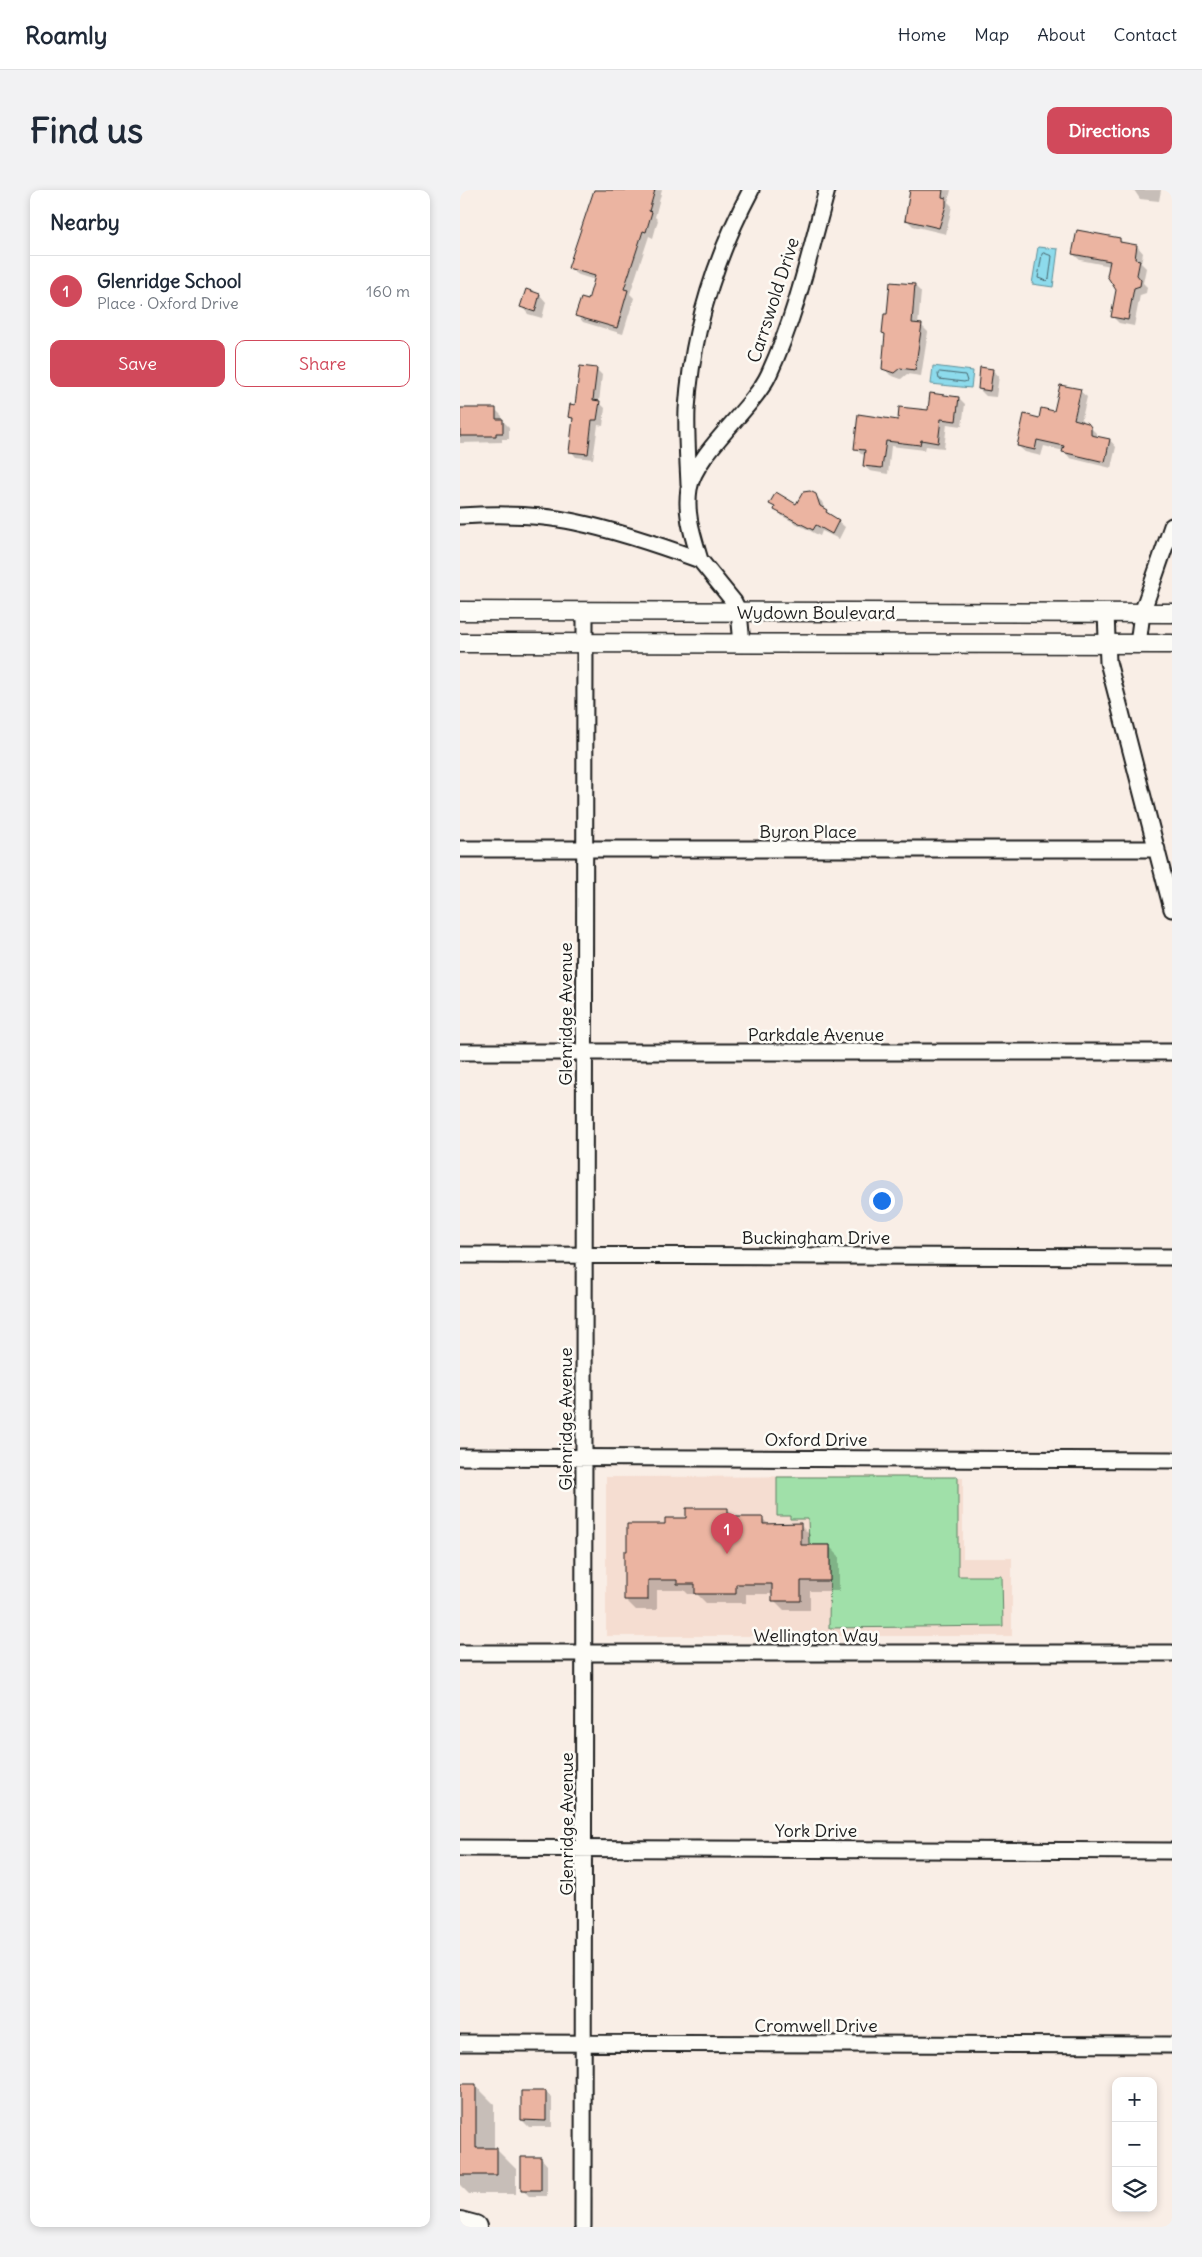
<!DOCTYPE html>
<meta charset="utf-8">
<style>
:root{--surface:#fff;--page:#f2f2f3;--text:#1f2937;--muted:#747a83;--line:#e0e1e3;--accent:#d1495b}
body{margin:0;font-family:Delius,sans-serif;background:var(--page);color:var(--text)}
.controls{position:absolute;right:15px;bottom:15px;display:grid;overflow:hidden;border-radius:10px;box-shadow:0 2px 8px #0003}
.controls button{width:45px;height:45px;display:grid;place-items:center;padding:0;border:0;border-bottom:1px solid var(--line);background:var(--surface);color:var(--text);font:25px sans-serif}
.you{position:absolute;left:421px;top:1010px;width:18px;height:18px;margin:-12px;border:4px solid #fff;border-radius:50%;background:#1a73e8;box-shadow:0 0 0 8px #1a73e833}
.badge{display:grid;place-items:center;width:32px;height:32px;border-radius:50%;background:var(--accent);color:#fff;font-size:16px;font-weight:700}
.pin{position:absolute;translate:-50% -41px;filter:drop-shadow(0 1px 2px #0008)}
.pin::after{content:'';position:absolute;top:26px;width:18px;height:15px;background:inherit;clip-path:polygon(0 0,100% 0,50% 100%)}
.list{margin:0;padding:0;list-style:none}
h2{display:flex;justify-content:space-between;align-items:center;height:65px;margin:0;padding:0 20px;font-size:21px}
h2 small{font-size:16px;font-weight:400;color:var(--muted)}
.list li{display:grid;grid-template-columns:32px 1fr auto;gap:15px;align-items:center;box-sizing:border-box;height:70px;padding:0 20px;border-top:1px solid var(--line)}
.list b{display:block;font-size:19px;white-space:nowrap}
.list p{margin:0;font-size:16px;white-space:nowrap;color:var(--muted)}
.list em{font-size:16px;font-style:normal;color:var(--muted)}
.actions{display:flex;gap:10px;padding:15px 20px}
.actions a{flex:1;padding:11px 0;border:1px solid var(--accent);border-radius:10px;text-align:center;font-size:18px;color:var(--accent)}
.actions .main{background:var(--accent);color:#fff}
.icon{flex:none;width:28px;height:28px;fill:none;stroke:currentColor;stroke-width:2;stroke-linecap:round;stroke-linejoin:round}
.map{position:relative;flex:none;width:712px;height:2037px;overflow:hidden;border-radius:10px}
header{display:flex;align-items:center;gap:30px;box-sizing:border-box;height:70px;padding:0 25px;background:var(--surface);border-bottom:1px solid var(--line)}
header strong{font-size:24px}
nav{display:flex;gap:28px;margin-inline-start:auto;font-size:18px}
.intro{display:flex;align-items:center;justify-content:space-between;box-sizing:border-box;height:120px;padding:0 30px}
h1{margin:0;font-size:35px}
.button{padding:12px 22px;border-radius:10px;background:var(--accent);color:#fff;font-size:18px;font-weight:700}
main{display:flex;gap:30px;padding:0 30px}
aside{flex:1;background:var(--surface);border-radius:10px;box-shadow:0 2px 8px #0003}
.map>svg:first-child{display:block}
.built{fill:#f5ddd1}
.green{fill:#a0e0a9;stroke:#5e7e62}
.water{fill:#8ddbec;stroke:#608f99}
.shadow{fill:#0003}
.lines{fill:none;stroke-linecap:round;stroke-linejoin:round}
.shore{stroke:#49686f;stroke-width:1}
.building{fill:#ebb4a1;stroke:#1c1c1c}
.minor-casing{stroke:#1c1c1c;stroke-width:19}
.tertiary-casing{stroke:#1c1c1c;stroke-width:21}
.primary-casing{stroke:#1c1c1c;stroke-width:26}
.minor{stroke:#fdfcf7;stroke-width:15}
.tertiary{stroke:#fdfcf7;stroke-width:18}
.primary{stroke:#fdfcf7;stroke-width:22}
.labels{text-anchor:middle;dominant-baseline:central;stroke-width:5;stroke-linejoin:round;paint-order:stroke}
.street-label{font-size:18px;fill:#1c1c1c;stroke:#fdfcf7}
</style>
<header>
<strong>Roamly</strong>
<nav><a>Home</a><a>Map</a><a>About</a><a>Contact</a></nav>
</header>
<div class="intro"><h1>Find us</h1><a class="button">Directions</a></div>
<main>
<aside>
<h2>Nearby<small></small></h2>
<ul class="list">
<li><span class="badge">1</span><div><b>Glenridge School</b><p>Place · Oxford Drive</p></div><em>160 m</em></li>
</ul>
<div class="actions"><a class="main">Save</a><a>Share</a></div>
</aside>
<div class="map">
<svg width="712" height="2037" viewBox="0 0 712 2037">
<rect width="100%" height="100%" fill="#f9eee6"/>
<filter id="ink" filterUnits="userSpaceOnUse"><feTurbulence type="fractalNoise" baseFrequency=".02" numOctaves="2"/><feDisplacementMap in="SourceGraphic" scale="10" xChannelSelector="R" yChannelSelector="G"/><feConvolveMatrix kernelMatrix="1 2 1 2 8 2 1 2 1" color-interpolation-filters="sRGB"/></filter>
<g filter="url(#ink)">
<path class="built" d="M 425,1286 L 503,1287 L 503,1368 L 552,1368 L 552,1446 L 146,1446 L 146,1287 Z"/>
<path class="green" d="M 317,1287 L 498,1287 L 498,1386 L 542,1386 L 543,1436 L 369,1438 L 370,1355 L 349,1355 L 348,1329 L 330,1329 L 330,1326 L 317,1326 Z"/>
<path class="water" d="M 578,57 L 598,59 L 593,97 L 572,94 Z
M 473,176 L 513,181 L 511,198 L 471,194 Z"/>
<path class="shadow" d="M 135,0 L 202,0 L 195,27 L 198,30 L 193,48 L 189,46 L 170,104 L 174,108 L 163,144 L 123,132 L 117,125 L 129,111 L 135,90 L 116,84 L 110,77 Z
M 452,0 L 491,0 L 488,12 L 492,16 L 486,44 L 453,36 L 446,29 Z
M 674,0 L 701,0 L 699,11 L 680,9 Z
M 660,50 L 664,54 L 677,56 L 683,63 L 681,73 L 686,78 L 683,93 L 687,97 L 686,103 L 680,105 L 674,136 L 659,133 L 652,126 L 657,100 L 651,76 L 620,70 L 613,64 Z
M 455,96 L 461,102 L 458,135 L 462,136 L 468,142 L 461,186 L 447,184 L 441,189 L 430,185 L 424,178 L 426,146 L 423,143 L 428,125 Z
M 67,101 L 80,105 L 86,112 L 82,128 L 68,124 L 62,117 Z
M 136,179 L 142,185 L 139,212 L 145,218 L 143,236 L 138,235 L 133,269 L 116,267 L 111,261 L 114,231 L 110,227 Z
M 532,180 L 539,186 L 536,207 L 526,206 L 519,199 Z
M 620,201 L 627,207 L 621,232 L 627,234 L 637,244 L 637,247 L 650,250 L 656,257 L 651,278 L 610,268 L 604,261 L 584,256 L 581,266 L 565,262 L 558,256 L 580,229 L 595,222 Z
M 499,208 L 505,214 L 502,236 L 487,234 L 484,258 L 466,256 L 465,260 L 431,256 L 428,284 L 410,281 L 404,276 L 406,265 L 401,264 L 395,258 Z
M 0,219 L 35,219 L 42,226 L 42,230 L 49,237 L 49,249 L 42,249 L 42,252 L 0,253 Z
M 355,305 L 362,312 L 365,320 L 385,337 L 379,349 L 362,341 L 360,346 L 322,326 L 311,313 L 337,315 Z
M 267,1319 L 276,1328 L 302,1328 L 309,1335 L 340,1335 L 350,1345 L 350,1356 L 369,1356 L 379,1366 L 379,1401 L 350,1401 L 350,1420 L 324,1420 L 314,1410 L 314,1404 L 286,1404 L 286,1413 L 246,1413 L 237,1404 L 228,1404 L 224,1400 L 197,1400 L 197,1420 L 176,1420 L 166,1410 L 206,1335 Z
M 15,1895 L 34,1914 L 34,1960 L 37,1960 L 56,1979 L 56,2004 L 9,2004 L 0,1995 L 0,1896 Z
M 86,1902 L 92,1908 L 92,1937 L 69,1937 L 62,1930 Z
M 81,1968 L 87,1975 L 87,2006 L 69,2006 L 62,1999 Z"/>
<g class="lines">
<path class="shore" d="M 584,63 L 592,66 L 589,89 L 587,91 L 578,88 L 582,64 Z
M 480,182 L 505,185 L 507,191 L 504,192 L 479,189 L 478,184 Z"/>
</g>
<path class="building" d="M 134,0 L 195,0 L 189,21 L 192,22 L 186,42 L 183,41 L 164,99 L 168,100 L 157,138 L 115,126 L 121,108 L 128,110 L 135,86 L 108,78 Z
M 450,0 L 483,0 L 482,7 L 486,8 L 486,16 L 479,38 L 445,30 Z
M 617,40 L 660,48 L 660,52 L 677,55 L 675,69 L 680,70 L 677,85 L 681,90 L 680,96 L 674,98 L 668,130 L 651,127 L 656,100 L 647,86 L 650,71 L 612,64 Z
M 430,92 L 455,94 L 452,133 L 462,134 L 455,180 L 440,178 L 434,183 L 422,179 L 425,144 L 422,143 L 424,124 L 427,124 Z
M 66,99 L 80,104 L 75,122 L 60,117 Z
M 120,176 L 137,178 L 133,210 L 140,211 L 137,230 L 132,230 L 128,264 L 109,262 L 113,228 L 108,227 L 110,214 L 115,215 Z
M 520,177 L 533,179 L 530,201 L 518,199 Z
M 600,195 L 621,199 L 614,229 L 628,233 L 631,237 L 631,245 L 650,249 L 645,272 L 602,262 L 604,256 L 577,250 L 575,260 L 557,256 L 564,224 L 579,228 L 581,218 L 594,221 Z
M 470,203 L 499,207 L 496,231 L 481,229 L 478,253 L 461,250 L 460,255 L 426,251 L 422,278 L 403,276 L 405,260 L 394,259 L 398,224 L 438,230 L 439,217 L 468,220 Z
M 0,218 L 36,218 L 36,229 L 43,229 L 43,243 L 36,243 L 36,246 L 0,246 Z
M 350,301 L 356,304 L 360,316 L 367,320 L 366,322 L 379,330 L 372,344 L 356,335 L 353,340 L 314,320 L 315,317 L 309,314 L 316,302 L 336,314 L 343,302 Z
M 226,1318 L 268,1318 L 268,1327 L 303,1327 L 303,1334 L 341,1333 L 341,1355 L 370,1355 L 370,1391 L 341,1391 L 341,1411 L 312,1411 L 312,1394 L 276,1394 L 276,1404 L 235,1404 L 235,1394 L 217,1394 L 217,1390 L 188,1390 L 188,1410 L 164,1410 L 164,1361 L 167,1361 L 167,1334 L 205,1334 L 205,1328 L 226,1328 Z
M 0,1894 L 16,1894 L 16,1958 L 37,1958 L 37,1985 L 0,1985 Z
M 61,1901 L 86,1901 L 86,1931 L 61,1930 Z
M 61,1967 L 81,1967 L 81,2000 L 61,2000 Z"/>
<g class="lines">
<defs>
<path id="minor" d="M 229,295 C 228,270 226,244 227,219 C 232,142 255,68 291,0
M 0,326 C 36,324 80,324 115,332 C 158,341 199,355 240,370 C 233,346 225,324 229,299 C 235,263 293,219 309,184 C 336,126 350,62 367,0
M 240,370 L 274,412 L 279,422 L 282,454
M 646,423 L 648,472 L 712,719
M 678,454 L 682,423 L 712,336
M 0,659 L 697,659
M 0,862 L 712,862
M 0,1065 L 712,1067
M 0,1267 L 712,1270
M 0,1463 L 712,1463
M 0,1658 L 712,1661
M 0,1853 L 712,1855
M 123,2037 L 125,421"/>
<path id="tertiary" d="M 0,421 L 712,423
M 0,453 L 712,454"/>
<path id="primary" d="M 0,2033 L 15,2037"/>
</defs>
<use href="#minor" class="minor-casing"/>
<use href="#tertiary" class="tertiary-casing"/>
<use href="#primary" class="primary-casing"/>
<use href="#minor" class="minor"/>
<use href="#tertiary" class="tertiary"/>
<use href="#primary" class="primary"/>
</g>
</g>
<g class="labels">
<g class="street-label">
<text transform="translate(313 110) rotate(-72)">Carrswold Drive</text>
<text x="356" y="422">Wydown Boulevard</text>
<text x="348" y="641">Byron Place</text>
<text transform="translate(105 824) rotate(-90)">Glenridge Avenue</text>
<text x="356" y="844">Parkdale Avenue</text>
<text x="356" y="1047">Buckingham Drive</text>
<text transform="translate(105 1229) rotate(-90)">Glenridge Avenue</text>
<text x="356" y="1249">Oxford Drive</text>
<text x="356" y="1445">Wellington Way</text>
<text transform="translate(106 1634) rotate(-90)">Glenridge Avenue</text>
<text x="356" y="1640">York Drive</text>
<text x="356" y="1835">Cromwell Drive</text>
</g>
</g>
</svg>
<div class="controls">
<button>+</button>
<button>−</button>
<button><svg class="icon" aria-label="layers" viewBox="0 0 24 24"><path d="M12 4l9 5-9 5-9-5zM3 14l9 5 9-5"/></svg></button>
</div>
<div class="you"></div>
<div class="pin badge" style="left:267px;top:1364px">1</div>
</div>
</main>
